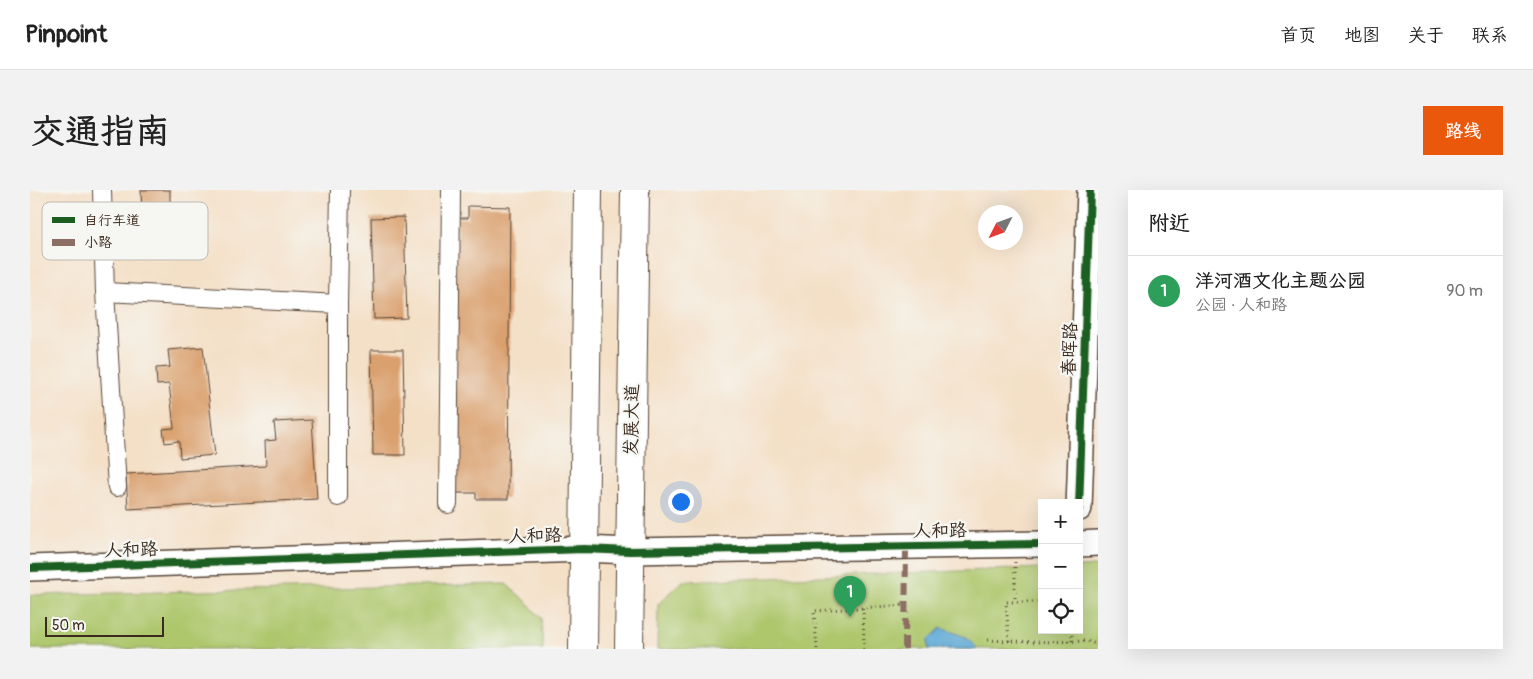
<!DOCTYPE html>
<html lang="zh">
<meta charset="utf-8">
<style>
:root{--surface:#fff;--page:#f2f2f2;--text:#222;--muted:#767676;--line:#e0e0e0;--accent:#ea580c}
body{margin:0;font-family:Pangolin,"LXGW WenKai TC",sans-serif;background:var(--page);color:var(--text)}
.controls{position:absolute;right:15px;bottom:15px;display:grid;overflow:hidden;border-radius:0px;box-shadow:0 5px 20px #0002}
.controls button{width:45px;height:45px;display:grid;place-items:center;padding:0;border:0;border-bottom:1px solid var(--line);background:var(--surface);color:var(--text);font:25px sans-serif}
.compass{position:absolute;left:948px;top:15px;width:45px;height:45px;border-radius:50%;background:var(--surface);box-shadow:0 5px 20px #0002;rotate:228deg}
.scale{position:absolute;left:15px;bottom:12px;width:119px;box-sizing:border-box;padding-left:5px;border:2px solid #3b2a1e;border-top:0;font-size:14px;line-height:18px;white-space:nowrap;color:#3b2a1e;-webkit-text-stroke:4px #f6f6f2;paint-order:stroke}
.you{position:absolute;left:650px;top:311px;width:18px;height:18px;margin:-12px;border:4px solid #fff;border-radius:50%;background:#1a73e8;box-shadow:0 0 0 8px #1a73e833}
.badge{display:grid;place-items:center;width:32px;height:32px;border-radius:50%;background:var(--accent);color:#fff;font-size:16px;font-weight:700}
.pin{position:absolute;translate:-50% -41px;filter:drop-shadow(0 1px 2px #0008)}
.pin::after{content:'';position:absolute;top:26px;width:18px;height:15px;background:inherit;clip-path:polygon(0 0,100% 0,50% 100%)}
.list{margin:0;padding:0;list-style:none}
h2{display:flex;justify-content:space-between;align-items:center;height:65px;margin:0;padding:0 20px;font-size:21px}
h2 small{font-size:16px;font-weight:400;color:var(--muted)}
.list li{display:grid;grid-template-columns:32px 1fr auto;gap:15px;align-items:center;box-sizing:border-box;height:70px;padding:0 20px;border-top:1px solid var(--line)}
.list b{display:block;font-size:19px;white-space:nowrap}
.list p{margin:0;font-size:16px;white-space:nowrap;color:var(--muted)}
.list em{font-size:16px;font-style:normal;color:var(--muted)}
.icon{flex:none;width:28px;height:28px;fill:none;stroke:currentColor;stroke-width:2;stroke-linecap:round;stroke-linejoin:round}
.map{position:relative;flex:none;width:1068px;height:459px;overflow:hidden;border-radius:0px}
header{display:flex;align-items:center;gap:30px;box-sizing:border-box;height:70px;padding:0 25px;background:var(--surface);border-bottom:1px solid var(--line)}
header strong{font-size:24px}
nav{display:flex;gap:28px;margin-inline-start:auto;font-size:18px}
.intro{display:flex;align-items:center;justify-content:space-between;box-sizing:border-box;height:120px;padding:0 30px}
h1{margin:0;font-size:35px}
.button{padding:12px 22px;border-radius:0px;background:var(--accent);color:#fff;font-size:18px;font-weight:700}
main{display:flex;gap:30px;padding:0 30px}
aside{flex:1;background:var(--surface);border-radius:0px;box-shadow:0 5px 20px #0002}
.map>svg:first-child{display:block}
.green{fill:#aec76d;stroke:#747846}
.water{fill:#5fa9d6;stroke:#4d6a7a}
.building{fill:#daa06e}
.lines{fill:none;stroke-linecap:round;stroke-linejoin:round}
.street-casing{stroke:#574537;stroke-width:20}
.secondary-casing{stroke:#574537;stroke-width:28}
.primary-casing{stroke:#574537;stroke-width:30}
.path{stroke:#574537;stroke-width:3;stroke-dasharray:1 4;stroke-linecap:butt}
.street{stroke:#fff;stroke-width:18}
.secondary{stroke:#fff;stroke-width:25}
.primary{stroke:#fff;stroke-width:28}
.quiet{stroke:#8d6e63;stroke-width:6;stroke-dasharray:12 6;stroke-linecap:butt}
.cycleway-casing{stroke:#f6f6f2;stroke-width:11}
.cycleway{stroke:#1b5e20;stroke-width:8}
.labels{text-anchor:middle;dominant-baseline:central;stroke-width:4.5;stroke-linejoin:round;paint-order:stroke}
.street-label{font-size:18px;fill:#3b2a1e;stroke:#f6f6f2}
.key{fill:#f6f6f2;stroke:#beb9b2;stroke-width:1}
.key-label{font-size:14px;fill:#3b2a1e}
</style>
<header>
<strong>Pinpoint</strong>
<nav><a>首页</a><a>地图</a><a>关于</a><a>联系</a></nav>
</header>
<div class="intro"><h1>交通指南</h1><a class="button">路线</a></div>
<main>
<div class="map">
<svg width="1068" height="459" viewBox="0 0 1068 459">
<rect width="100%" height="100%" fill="#f6f6f2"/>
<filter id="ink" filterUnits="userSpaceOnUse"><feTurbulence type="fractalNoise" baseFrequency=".02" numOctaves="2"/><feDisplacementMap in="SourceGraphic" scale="10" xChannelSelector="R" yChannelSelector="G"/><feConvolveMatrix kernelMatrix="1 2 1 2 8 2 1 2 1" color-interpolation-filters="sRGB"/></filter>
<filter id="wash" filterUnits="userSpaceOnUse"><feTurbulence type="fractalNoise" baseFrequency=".0096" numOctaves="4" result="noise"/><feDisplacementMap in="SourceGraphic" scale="20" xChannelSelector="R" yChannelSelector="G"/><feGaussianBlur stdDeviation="1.12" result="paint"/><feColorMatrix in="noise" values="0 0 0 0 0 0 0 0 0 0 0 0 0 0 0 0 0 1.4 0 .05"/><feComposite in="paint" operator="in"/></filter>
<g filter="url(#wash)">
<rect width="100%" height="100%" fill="#f4e0c7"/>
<path class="green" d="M 1068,376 L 1068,459 L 627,459 L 628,414 L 653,391 L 1012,378 L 1012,440 L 1049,440 L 1049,377 Z
M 476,394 L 496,411 L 511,428 L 513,459 L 0,459 L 0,405 Z"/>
<path class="water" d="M 911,438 L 936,447 L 948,459 L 899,459 L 898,450 Z"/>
<g id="blocks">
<path class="building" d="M 111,0 L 140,0 L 140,24 L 112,24 Z
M 438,16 L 480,17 L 478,309 L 446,309 L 446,303 L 423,303 L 426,28 L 438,28 Z
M 374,27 L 377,128 L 344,129 L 341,28 Z
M 173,157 L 185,265 L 150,268 L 149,251 L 135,253 L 133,239 L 144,238 L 139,194 L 127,195 L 126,178 L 140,177 L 138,160 Z
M 341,160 L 373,160 L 375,265 L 343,265 Z
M 282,230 L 287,309 L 98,319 L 96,284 L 236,276 L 235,251 L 246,250 L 244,232 Z"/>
</g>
</g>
<g filter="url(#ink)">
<use href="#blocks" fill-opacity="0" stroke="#574537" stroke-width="1"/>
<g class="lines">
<defs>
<path id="street" d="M 72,0 L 75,102 L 87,297
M 75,102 L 308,114
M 308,307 L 308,114 L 310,0
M 418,314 L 421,0"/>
<path id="secondary" d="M 1049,318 L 1060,0
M 1049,354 L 1068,353
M 0,378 L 554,359 L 600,361 L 1012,354"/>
<path id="primary" d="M 553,459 L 558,0
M 599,459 L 605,0"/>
</defs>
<use href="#street" class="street-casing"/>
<use href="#secondary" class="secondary-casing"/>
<use href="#primary" class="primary-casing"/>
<path class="path" d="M 985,372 L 985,412
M 833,418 L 834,459
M 1042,440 L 1042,452
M 958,450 L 1004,452 L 1057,451 L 1068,455
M 979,451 L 976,412 L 1012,412
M 787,459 L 784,421 L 876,415"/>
<use href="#street" class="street"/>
<use href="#secondary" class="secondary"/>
<use href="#primary" class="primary"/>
<path class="quiet" d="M 875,459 L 876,356"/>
<defs>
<path id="cycleway" d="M 1049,318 L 1060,0
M 0,378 L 554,359 L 600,361 L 1012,354"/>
</defs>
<use href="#cycleway" class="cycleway-casing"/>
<use href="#cycleway" class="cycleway"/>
</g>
</g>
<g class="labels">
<g class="street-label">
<text transform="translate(1040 159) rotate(-88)">春晖路</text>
<text transform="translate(602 230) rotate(-89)">发展大道</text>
<text transform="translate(910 341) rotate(-1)">人和路</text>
<text transform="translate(505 346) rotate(-2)">人和路</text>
<text transform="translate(101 360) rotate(-2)">人和路</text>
</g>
</g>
<rect x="12" y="12" width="166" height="58" rx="8" class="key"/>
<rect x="22" y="27" width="23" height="6" fill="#1b5e20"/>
<rect x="22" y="49" width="23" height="7" fill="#8d6e63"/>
<g class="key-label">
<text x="54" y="35">自行车道</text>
<text x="54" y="57">小路</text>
</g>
</svg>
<div class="controls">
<button>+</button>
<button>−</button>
<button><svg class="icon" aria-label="locate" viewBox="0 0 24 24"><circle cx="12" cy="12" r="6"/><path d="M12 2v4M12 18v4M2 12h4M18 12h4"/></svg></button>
</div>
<svg class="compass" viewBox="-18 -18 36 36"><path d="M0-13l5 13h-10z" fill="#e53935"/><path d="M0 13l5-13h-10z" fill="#767676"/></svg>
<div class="scale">50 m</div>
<div class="you"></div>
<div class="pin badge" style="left:820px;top:427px;background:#2e9e5b">1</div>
</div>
<aside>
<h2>附近<small></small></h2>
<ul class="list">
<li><span class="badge" style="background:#2e9e5b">1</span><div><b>洋河酒文化主题公园</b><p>公园 · 人和路</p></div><em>90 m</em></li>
</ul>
</aside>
</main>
